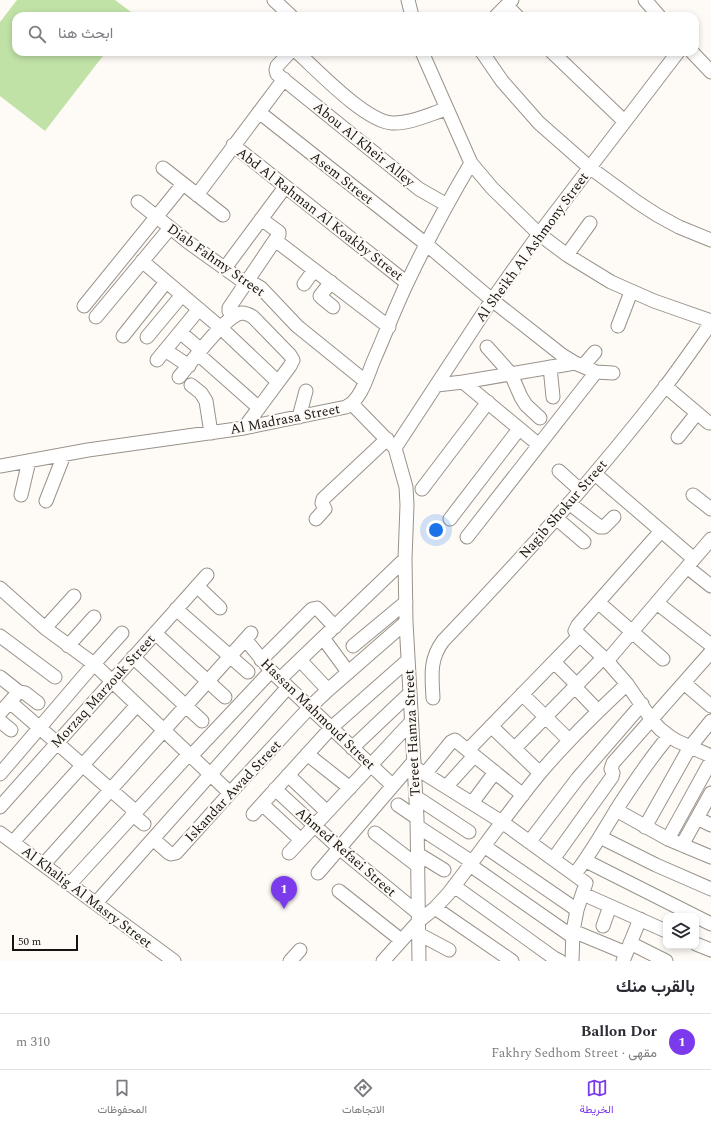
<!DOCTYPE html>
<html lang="ar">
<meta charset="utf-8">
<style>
:root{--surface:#fff;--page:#f7f7f7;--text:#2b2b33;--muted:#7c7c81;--line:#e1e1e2;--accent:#7c3aed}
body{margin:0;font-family:Spectral,Vazirmatn,serif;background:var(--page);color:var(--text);direction:rtl}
.controls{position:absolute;right:12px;bottom:12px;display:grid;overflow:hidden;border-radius:8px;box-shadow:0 2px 6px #0003}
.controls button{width:36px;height:36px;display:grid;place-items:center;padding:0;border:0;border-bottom:1px solid var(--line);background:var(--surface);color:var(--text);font:20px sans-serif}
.scale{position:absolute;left:12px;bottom:10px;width:66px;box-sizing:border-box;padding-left:4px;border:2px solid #161310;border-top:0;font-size:11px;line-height:14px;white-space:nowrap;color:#161310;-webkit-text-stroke:3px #fefbf7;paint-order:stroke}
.you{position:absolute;left:436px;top:530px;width:14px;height:14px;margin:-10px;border:3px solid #fff;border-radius:50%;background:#1a73e8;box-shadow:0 0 0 6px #1a73e833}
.badge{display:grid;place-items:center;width:26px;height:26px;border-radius:50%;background:var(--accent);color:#fff;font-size:13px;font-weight:700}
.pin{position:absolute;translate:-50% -33px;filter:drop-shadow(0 1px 2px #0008)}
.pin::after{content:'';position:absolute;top:21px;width:14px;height:12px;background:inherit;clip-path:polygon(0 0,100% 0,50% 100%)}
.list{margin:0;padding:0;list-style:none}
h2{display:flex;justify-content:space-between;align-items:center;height:52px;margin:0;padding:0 16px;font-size:17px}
h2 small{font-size:13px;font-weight:400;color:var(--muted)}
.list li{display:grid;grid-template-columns:26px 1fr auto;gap:12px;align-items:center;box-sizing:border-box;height:56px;padding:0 16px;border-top:1px solid var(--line)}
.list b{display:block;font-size:15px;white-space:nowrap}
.list p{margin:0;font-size:13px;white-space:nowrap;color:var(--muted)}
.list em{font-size:13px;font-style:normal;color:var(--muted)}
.icon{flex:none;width:22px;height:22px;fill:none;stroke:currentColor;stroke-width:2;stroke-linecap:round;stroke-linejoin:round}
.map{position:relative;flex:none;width:711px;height:961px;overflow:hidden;direction:ltr}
.search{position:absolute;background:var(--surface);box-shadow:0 2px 6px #0003;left:12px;right:12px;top:12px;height:44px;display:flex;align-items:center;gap:10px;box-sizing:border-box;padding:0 14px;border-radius:12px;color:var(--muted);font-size:15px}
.sheet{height:108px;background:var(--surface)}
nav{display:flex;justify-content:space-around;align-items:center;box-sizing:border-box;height:56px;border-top:1px solid var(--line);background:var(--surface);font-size:11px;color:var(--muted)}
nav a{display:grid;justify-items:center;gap:2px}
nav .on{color:var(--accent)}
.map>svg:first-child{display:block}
.pitch{fill:#c0e2a6}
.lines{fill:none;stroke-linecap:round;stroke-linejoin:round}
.minor-casing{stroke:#9a9289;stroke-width:15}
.minor{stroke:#fff;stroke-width:13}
.labels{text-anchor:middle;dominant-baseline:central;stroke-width:4;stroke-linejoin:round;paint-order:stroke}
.street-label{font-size:14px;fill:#161310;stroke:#fefbf7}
</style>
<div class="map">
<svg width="711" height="961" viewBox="0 0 711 961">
<rect width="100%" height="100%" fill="#fefbf7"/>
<path class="pitch" d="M 17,0 L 115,0 L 135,15 L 16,16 L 16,52 L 106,52 L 45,131 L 0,96 L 0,22 Z"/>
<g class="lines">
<defs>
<path id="minor" d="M 274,0 L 291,16
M 408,0 L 412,16
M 645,0 L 659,16
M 507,6 L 517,16
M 496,16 L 512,0
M 290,52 L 277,66 L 276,70 L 277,74 L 419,189 L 447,205
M 297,52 C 318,71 365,121 392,123 C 410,124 430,114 446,109
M 422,52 L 471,163 L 492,188 L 539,234 L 567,255 L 611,282 L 654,301 L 711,321
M 482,52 L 502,81 L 539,123 L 589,167 L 637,202 L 657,215 L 679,227 L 711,240
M 552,52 L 624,121
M 692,52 L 711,72
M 259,112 L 426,244 L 492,300 L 562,355 L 575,363 L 596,372 L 613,373
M 233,145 L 407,283
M 163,168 L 223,215
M 197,195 L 284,79
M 138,202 L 188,242 L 241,280 L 256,285 L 261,288 L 297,326 L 365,381
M 261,219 L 279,232 L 279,235 L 275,240 L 389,327
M 567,255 L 590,223
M 142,261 L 221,328 L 278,382
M 225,268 L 285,187
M 331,282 L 320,296 L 322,298 L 333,307
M 304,284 L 314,270
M 84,306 L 183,184
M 96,317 L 170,228
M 233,317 L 229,311 L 229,308 L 275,240
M 618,326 L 631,292
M 180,332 L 201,350
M 123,336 L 166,282
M 147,337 L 182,295
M 487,347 L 511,374 L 521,397 L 526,405 L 540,418
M 165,350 L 189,366
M 198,354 L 259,408
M 157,360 L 199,309
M 583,366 L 595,352
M 550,367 L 553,397
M 179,377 C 191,363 225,315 242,313 C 246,313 250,315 253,317 L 290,355 L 293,360 L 290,366 L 244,428
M 463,382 L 539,445
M 191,385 L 201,393 L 206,401 L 211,433
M 437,385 L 463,382 L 575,363
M 665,386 L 709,423
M 352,404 L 395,448 L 406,487 L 407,505 L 405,559 L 406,622 L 417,818 L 419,961
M 299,417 L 306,391
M 678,437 L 697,413
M 395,448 L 492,300 L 539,234 L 678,52
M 0,466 L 88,450 L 244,428 L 346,407 C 361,400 367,377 373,362 C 385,335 395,308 408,281 C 427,241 448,202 471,163
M 559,471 L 580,490
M 595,474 L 694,559
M 422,489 L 488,402
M 21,495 L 29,461
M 693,495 L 711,509
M 46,501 L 64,455
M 569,503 L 600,527 L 604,527 L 614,517
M 556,518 L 584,542
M 316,519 L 325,509 L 322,503 L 323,499 L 387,439
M 450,519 L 519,429
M 661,531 L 578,625 L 575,631 L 607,661 L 627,684 L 652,720 L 660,729 L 669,736 L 677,741 L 711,756
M 467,537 L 596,372
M 687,567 L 711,586
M 197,586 L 220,608
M 0,588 L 45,628 L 94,664 L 230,793
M 598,602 L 663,659
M 657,603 L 711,645
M 176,609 L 248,672
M 45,628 L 74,596
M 155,633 L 225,697
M 0,636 L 55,677
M 323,638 L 348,672
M 246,640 L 271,671 L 392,785
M 68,646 L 94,617
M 353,646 L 406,602
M 133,657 L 202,721
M 261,660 L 312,609 L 317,608 L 319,610 L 335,627
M 300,660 L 328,690
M 607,661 L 711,539
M 554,662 L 577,685
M 0,677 L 19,692 L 25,693 L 38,703
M 280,679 L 405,559
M 684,683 L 711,706
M 575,687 L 598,711
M 522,694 L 569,740
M 433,698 C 432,676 429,660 443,641 C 521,560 596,476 665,387 C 681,366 696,344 711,323
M 10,702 L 135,811
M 0,713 L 15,696
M 0,721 L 11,730
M 491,726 L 540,773
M 352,748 L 410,693
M 515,748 L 603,658
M 468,750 L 579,636
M 307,754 L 350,788
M 191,756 L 271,671
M 414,767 L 502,822 L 586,883 L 577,910 L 573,931 L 572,961
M 0,774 L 94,664 L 122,633
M 425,774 L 451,742 L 455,740 L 523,795
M 288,775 L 327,812
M 446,787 L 474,756
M 275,789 L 339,848 L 418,913
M 416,797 L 469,832
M 472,803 L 495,772
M 262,804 L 301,840
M 398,805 L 417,818
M 0,807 L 207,575
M 616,810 L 668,839 L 711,857
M 132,814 L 144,824
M 253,814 L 331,728 L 408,660
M 697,818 L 711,825
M 417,826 L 472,862
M 645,827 L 690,747 L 711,721
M 0,833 L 174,961
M 375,833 L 418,866
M 600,837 L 656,865 L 711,889
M 153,839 L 169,853 L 171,854 L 176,853 L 230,793 L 309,708 L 328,690 L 406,622
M 668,839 L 711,761
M 530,841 L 578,778 L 642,704
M 13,842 L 137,705
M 682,845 L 711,793
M 484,846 L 577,910
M 289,853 L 411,722
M 418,854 L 444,870
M 554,858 L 612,777 L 613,773 L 611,769 L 613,763 L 711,652
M 586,861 L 711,924
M 44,864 L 251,633
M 470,865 L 573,937
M 318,873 L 414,761
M 575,874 C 592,852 605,828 620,804 C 635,781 651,757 669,736
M 70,884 L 189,754
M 454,886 L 554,958 L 560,961
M 339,891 L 401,940
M 583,894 L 666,931
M 96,903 L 288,687
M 435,908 L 512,961
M 603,926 L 610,906
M 573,931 L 626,953
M 419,934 L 449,950
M 630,943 L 666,961
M 696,944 L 711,950
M 290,961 L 300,950
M 383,961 L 419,921 L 435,908 L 448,894 C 479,854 508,812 540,773 C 567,741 597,712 627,684
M 623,961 L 640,919"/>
</defs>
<use href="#minor" class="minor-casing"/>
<use href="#minor" class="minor"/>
</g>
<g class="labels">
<g class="street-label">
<text transform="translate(364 144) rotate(39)">Abou Al Kheir Alley</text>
<text transform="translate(342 178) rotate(38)">Asem Street</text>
<text transform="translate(320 214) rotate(38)">Abd Al Rahman Al Koakby Street</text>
<text transform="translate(532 247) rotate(-54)">Al Sheikh Al Ashmony Street</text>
<text transform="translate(216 260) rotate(35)">Diab Fahmy Street</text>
<text transform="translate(285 419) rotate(-11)">Al Madrasa Street</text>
<text transform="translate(563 509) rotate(-49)">Nagib Shokur Street</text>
<text transform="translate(103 691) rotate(-48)">Morzaq Marzouk Street</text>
<text transform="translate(318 714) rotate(44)">Hassan Mahmoud Street</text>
<text transform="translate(412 733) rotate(-93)">Tereet Hamza Street</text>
<text transform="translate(233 791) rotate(-47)">Iskandar Awad Street</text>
<text transform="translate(346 852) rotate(41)">Ahmed Refaei Street</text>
<text transform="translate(87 897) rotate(37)">Al Khalig Al Masry Street</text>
</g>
</g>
</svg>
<div class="controls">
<button><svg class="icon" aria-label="layers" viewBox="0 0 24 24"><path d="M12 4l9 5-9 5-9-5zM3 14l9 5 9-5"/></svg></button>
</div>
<div class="scale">50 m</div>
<div class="you"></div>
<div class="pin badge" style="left:284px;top:909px">1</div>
<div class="search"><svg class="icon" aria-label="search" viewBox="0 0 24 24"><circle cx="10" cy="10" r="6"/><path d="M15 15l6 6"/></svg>ابحث هنا</div>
</div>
<section class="sheet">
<h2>بالقرب منك<small></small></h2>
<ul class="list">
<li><span class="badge">1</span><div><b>Ballon Dor</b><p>مقهى · Fakhry Sedhom Street</p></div><em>310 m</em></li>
</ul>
</section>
<nav>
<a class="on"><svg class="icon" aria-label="map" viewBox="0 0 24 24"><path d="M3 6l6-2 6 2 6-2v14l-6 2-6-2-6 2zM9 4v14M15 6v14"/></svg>الخريطة</a>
<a><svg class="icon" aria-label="directions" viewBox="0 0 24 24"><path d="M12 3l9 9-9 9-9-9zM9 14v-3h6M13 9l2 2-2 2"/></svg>الاتجاهات</a>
<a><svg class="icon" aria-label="saved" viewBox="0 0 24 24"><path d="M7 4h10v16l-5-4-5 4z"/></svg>المحفوظات</a>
</nav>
